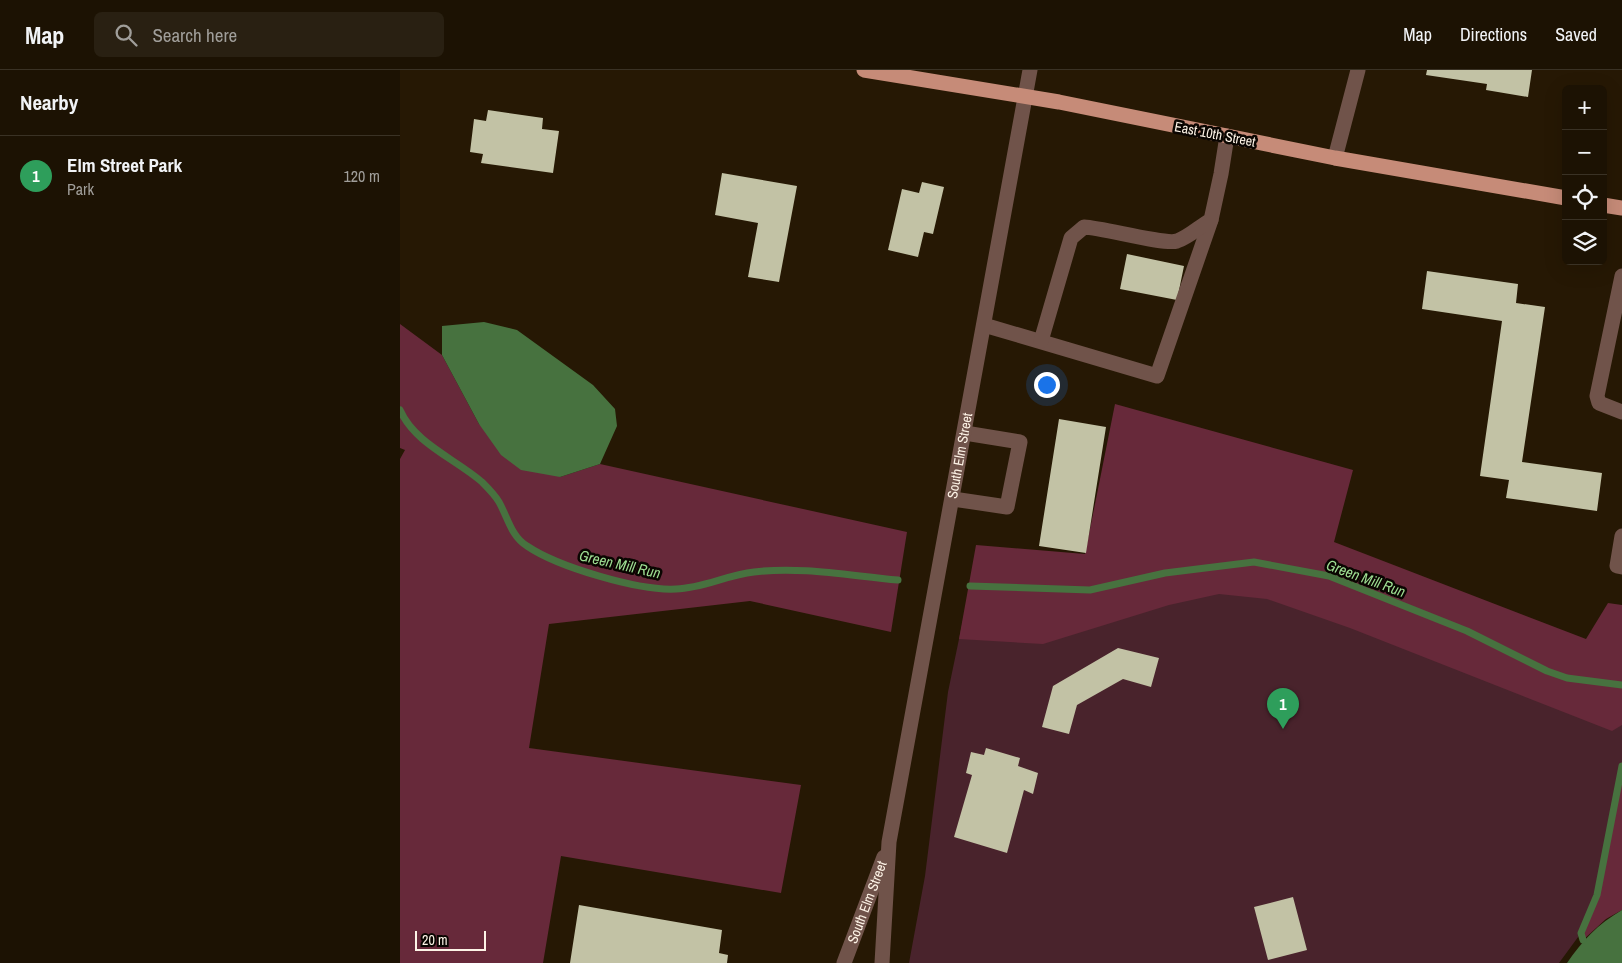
<!DOCTYPE html>
<meta charset="utf-8">
<style>
:root{--surface:#1c1203;--page:#292012;--text:#f1f3f6;--muted:#a09e9a;--line:#3a3225;--accent:#d93025}
body{margin:0;font-family:"Archivo Narrow",sans-serif;background:var(--page);color:var(--text)}
.controls{position:absolute;right:15px;top:15px;display:grid;overflow:hidden;border-radius:8px;box-shadow:0 5px 20px #0002}
.controls button{width:45px;height:45px;display:grid;place-items:center;padding:0;border:0;border-bottom:1px solid var(--line);background:var(--surface);color:var(--text);font:25px sans-serif}
.scale{position:absolute;left:15px;bottom:12px;width:71px;box-sizing:border-box;padding-left:5px;border:2px solid #fdf3e6;border-top:0;font-size:14px;line-height:18px;white-space:nowrap;color:#fdf3e6;-webkit-text-stroke:4px #0a0501;paint-order:stroke}
.you{position:absolute;left:646px;top:314px;width:18px;height:18px;margin:-12px;border:4px solid #fff;border-radius:50%;background:#1a73e8;box-shadow:0 0 0 8px #1a73e833}
.badge{display:grid;place-items:center;width:32px;height:32px;border-radius:50%;background:var(--accent);color:#fff;font-size:16px;font-weight:700}
.pin{position:absolute;translate:-50% -41px;filter:drop-shadow(0 1px 2px #0008)}
.pin::after{content:'';position:absolute;top:26px;width:18px;height:15px;background:inherit;clip-path:polygon(0 0,100% 0,50% 100%)}
.list{margin:0;padding:0;list-style:none}
h2{display:flex;justify-content:space-between;align-items:center;height:65px;margin:0;padding:0 20px;font-size:21px}
h2 small{font-size:16px;font-weight:400;color:var(--muted)}
.list li{display:grid;grid-template-columns:32px 1fr auto;gap:15px;align-items:center;box-sizing:border-box;height:80px;padding:0 20px;border-top:1px solid var(--line)}
.list b{display:block;font-size:19px;white-space:nowrap}
.list p{margin:0;font-size:16px;white-space:nowrap;color:var(--muted)}
.list em{font-size:16px;font-style:normal;color:var(--muted)}
.icon{flex:none;width:28px;height:28px;fill:none;stroke:currentColor;stroke-width:2;stroke-linecap:round;stroke-linejoin:round}
.map{position:relative;flex:none;width:1222px;height:893px;overflow:hidden}
header{display:flex;align-items:center;gap:30px;box-sizing:border-box;height:70px;padding:0 25px;background:var(--surface);border-bottom:1px solid var(--line)}
header strong{font-size:24px}
nav{display:flex;gap:28px;margin-inline-start:auto;font-size:18px}
.search{width:350px;height:45px;background:var(--page);display:flex;align-items:center;gap:12px;box-sizing:border-box;padding:0 18px;border-radius:8px;color:var(--muted);font-size:19px}
main{display:flex}
aside{flex:1;background:var(--surface)}
.map>svg:first-child{display:block}
.green{fill:#49232c}
.forest{fill:#67293a}
.water{fill:#47723f}
.lines{fill:none;stroke-linecap:round;stroke-linejoin:round}
.stream{stroke:#47723f;stroke-width:7}
.building{fill:#c2c2a5}
.minor{stroke:#70534a;stroke-width:15}
.major{stroke:#c68b78;stroke-width:15}
.labels{text-anchor:middle;dominant-baseline:central;stroke-width:5;stroke-linejoin:round;paint-order:stroke}
.street-label{font-size:14px;fill:#fdf3e6;stroke:#0a0501}
.water-label{font-size:15px;font-style:italic;fill:#9ede92;stroke:#0a0501}
</style>
<header>
<strong>Map</strong>
<div class="search"><svg class="icon" aria-label="search" viewBox="0 0 24 24"><circle cx="10" cy="10" r="6"/><path d="M15 15l6 6"/></svg>Search here</div>
<nav><a>Map</a><a>Directions</a><a>Saved</a></nav>
</header>
<main>
<aside>
<h2>Nearby<small></small></h2>
<ul class="list">
<li><span class="badge" style="background:#2e9e5b">1</span><div><b>Elm Street Park</b><p>Park</p></div><em>120 m</em></li>
</ul>
</aside>
<div class="map">
<svg width="1222" height="893" viewBox="0 0 1222 893">
<rect width="100%" height="100%" fill="#261804"/>
<path class="green" d="M 765,503 L 1222,615 L 1222,696 L 1197,825 L 1181,863 L 1159,893 L 509,893 L 525,806 L 548,622 L 570,516 Z"/>
<path class="forest" d="M 0,254 L 42,285 L 79,354 L 160,407 L 200,394 L 507,462 L 491,562 L 350,531 L 149,554 L 129,678 L 401,715 L 381,823 L 161,786 L 143,893 L 0,893 L 0,389 L 5,380 L 0,378 Z
M 715,334 L 953,400 L 934,472 L 1186,569 L 1208,533 L 1222,535 L 1222,655 L 1212,661 L 950,558 L 867,529 L 819,524 L 769,535 L 643,574 L 559,569 L 576,475 L 685,484 Z
M 1222,696 L 1222,840 L 1206,849 L 1183,870 L 1181,863 L 1197,825 Z"/>
<path class="water" d="M 84,252 L 117,260 L 193,315 L 215,339 L 217,356 L 200,394 L 160,407 L 121,400 L 101,385 L 79,354 L 42,285 L 42,256 Z
M 1222,840 L 1222,893 L 1167,893 C 1182,871 1198,854 1222,840 Z"/>
<g class="lines">
<path class="stream" d="M 0,340 C 15,374 56,389 82,412 C 88,418 95,425 99,432 C 108,448 111,466 127,476 C 158,497 239,521 276,519 C 303,518 327,505 354,502 C 401,496 451,506 498,510
M 570,516 L 690,520 L 765,503 L 854,492 L 929,506 L 1067,561 L 1147,601 L 1167,608 L 1222,615
M 1183,870 L 1181,863 L 1197,825 L 1222,696"/>
</g>
<path class="building" d="M 1027,0 L 1132,0 L 1128,27 L 1086,20 L 1087,14 L 1026,5 Z
M 88,40 L 143,48 L 142,59 L 159,61 L 153,103 L 81,93 L 83,84 L 70,82 L 74,49 L 86,51 Z
M 322,103 L 397,116 L 379,212 L 348,207 L 358,153 L 315,145 Z
M 522,112 L 544,117 L 533,164 L 524,162 L 518,187 L 488,180 L 502,119 L 519,123 Z
M 727,184 L 784,196 L 777,230 L 720,219 Z
M 1027,201 L 1118,214 L 1116,233 L 1145,237 L 1122,392 L 1202,403 L 1197,441 L 1106,428 L 1109,410 L 1080,406 L 1102,251 L 1022,239 Z
M 659,349 L 706,357 L 686,483 L 639,476 Z
M 718,578 L 759,588 L 751,617 L 723,609 L 677,635 L 669,664 L 642,657 L 653,616 Z
M 586,678 L 620,688 L 618,696 L 638,703 L 633,724 L 624,720 L 607,783 L 554,767 L 572,705 L 566,703 L 571,682 L 584,685 Z
M 893,827 L 907,880 L 868,890 L 854,837 Z
M 179,835 L 322,860 L 319,883 L 328,885 L 327,893 L 170,893 Z"/>
<g class="lines">
<g class="minor">
<path d="M 935,88 L 958,0"/>
<path d="M 1222,206 L 1197,326 L 1199,333 L 1222,342"/>
<path d="M 584,255 L 757,306 L 811,150"/>
<path d="M 641,271 L 671,168 L 684,157 C 704,158 764,175 777,171 C 789,167 800,156 811,150 L 821,104 L 827,66"/>
<path d="M 553,429 L 607,437 L 620,372 L 565,363"/>
<path d="M 1222,466 L 1217,496 L 1222,497"/>
<path id="s1" d="M 444,893 L 484,787"/>
<path id="s2" d="M 482,893 L 489,772 L 630,0"/>
</g>
<path class="major" d="M 464,0 L 659,32 L 935,88 L 1166,128
M 1203,135 L 1222,138"/>
</g>
<g class="labels">
<g class="street-label">
<text transform="translate(815 64) rotate(11)">East 10th Street</text>
<text stroke="none"><textPath href="#s2" startOffset="514">South Elm Street</textPath></text>
<text stroke="none"><textPath href="#s1" startOffset="65">South Elm Street</textPath></text>
</g>
<g class="water-label">
<text transform="translate(220 494) rotate(13)">Green Mill Run</text>
<text transform="translate(966 508) rotate(20)">Green Mill Run</text>
</g>
</g>
</svg>
<div class="controls">
<button>+</button>
<button>−</button>
<button><svg class="icon" aria-label="locate" viewBox="0 0 24 24"><circle cx="12" cy="12" r="6"/><path d="M12 2v4M12 18v4M2 12h4M18 12h4"/></svg></button>
<button><svg class="icon" aria-label="layers" viewBox="0 0 24 24"><path d="M12 4l9 5-9 5-9-5zM3 14l9 5 9-5"/></svg></button>
</div>
<div class="scale">20 m</div>
<div class="you"></div>
<div class="pin badge" style="left:883px;top:659px;background:#2e9e5b">1</div>
</div>
</main>
